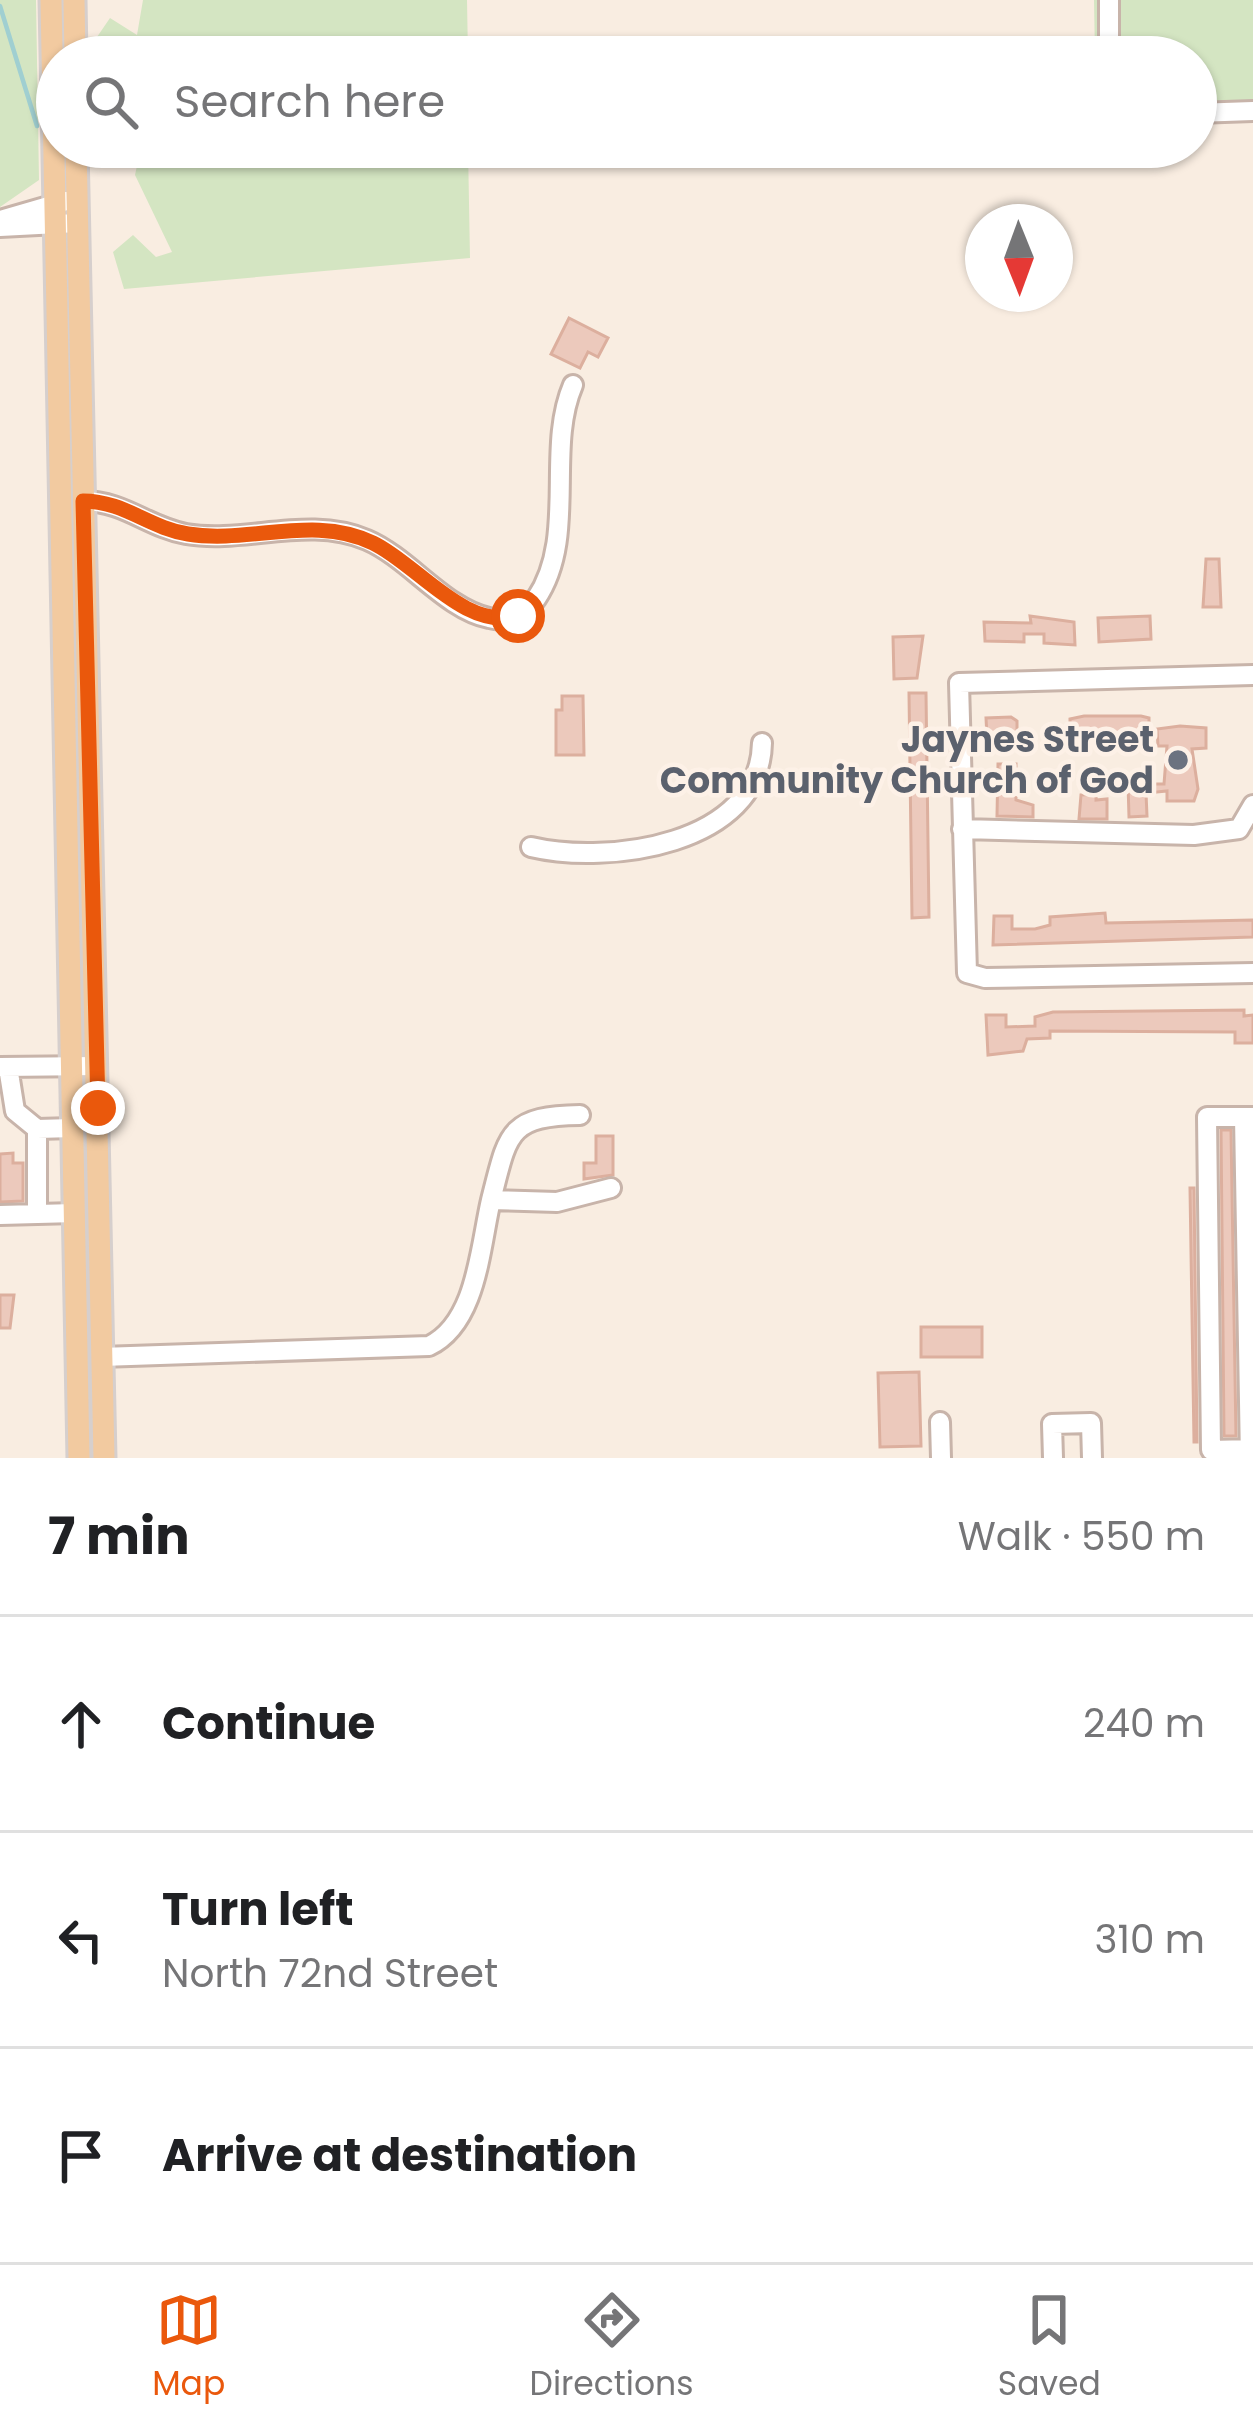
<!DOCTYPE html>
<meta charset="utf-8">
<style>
:root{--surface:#fff;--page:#f2f2f2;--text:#202124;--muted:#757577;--line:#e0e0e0;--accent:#ea580c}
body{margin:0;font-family:Poppins,sans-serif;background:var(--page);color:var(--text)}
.compass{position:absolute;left:965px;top:204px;width:108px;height:108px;border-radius:50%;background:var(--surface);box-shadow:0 3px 9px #0004;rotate:179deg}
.stop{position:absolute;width:36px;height:36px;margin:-27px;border:9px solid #ea580c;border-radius:50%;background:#fff}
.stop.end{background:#ea580c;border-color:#fff;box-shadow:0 3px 12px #0008}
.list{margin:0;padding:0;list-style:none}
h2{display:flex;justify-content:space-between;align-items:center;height:156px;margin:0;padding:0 48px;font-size:51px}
h2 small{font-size:39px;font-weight:400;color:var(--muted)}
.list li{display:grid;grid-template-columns:78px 1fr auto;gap:36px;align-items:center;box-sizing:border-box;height:216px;padding:0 48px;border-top:3px solid var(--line)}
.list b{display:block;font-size:45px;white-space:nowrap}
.list p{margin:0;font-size:39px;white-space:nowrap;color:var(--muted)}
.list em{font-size:39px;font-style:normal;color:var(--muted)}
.icon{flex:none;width:66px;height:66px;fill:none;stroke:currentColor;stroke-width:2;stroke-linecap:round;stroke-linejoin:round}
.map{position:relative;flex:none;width:1253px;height:1458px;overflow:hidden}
.search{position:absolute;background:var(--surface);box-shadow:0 3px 9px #0004;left:36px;right:36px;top:36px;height:132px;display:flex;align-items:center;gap:30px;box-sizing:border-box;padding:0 42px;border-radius:66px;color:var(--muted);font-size:45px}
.sheet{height:804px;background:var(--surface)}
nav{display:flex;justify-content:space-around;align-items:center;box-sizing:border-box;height:168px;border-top:3px solid var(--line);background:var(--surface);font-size:33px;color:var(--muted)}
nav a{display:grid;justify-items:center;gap:6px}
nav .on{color:var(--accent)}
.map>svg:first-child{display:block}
.green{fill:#d4e5c2}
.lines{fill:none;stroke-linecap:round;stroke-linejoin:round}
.stream{stroke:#a0cfd1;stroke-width:4.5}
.building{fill:#ecc9bc;stroke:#dcaf9e;stroke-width:3}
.minor-casing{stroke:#c8b4aa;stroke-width:24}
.major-casing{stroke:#d6cfcd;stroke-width:27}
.minor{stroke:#fff;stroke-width:18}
.major{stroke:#f2caa0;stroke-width:21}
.route{stroke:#ea580c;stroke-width:15}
.worship-dot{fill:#6b7280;stroke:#fdf1e7;stroke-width:4.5}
.labels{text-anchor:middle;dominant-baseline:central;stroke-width:9;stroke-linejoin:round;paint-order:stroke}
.worship-label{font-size:36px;font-weight:bold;fill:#5b616d;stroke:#fdf1e7;text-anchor:end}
</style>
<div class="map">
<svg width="1253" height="1458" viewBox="0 0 1253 1458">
<rect width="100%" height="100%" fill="#f9ede1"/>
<path class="green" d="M 0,0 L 36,0 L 39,180 L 0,207 Z
M 143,0 L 467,0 L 468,57 L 107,57 L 97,37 L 110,18 L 137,35 Z
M 1094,0 L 1253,0 L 1253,122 L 1196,122 L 1196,57 L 1095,57 Z
M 126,147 L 468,147 L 470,258 L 124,289 L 113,252 L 133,235 L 156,257 L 172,252 L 135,175 L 138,161 Z"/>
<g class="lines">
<path class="stream" d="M 0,6 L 37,126"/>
</g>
<path class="building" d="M 569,318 L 608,338 L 598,357 L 588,352 L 580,368 L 551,354 Z
M 1206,559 L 1219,559 L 1221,607 L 1203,607 Z
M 1030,616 L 1074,622 L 1075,645 L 1044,643 L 1044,634 L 1024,634 L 1024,642 L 985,641 L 984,622 L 1031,623 Z
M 1150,616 L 1151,639 L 1099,642 L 1098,618 Z
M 923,636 L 917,678 L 894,679 L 893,637 Z
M 909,693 L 926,693 L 929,917 L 912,918 Z
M 562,696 L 583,696 L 584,755 L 556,755 L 556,710 L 562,710 Z
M 1084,716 L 1141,716 L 1149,718 L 1149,734 L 1070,734 L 1070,719 Z
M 1011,717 L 1017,721 L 1017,736 L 987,737 L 986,718 Z
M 1180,726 L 1206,728 L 1206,748 L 1192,749 L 1198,789 L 1194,801 L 1167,801 L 1167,791 L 1146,793 L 1147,816 L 1129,817 L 1128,784 L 1164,784 L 1167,746 L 1158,746 L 1157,729 Z
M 998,764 L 1016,764 L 1016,800 L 1033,805 L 1033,817 L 997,816 Z
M 1096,794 L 1096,800 L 1107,799 L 1107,819 L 1079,819 L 1081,795 Z
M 1105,913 L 1106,923 L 1253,920 L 1253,937 L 993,945 L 994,916 L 1012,916 L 1012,929 L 1035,929 L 1050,925 L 1050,917 Z
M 1244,1010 L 1244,1016 L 1253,1015 L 1253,1043 L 1235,1043 L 1235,1032 L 1050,1031 L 1050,1038 L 1027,1039 L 1023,1051 L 988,1055 L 986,1015 L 1006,1015 L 1006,1027 L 1035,1026 L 1035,1017 L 1053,1012 Z
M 1221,1130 L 1231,1130 L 1236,1436 L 1224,1436 Z
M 596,1136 L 613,1136 L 613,1175 L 584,1179 L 584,1163 L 596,1163 Z
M 13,1153 L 13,1163 L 23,1163 L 23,1201 L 0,1202 L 0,1154 Z
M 1190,1188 L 1194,1188 L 1197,1442 L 1194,1442 Z
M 0,1295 L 14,1295 L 10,1328 L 0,1328 Z
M 921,1327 L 982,1327 L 982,1357 L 921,1357 Z
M 919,1372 L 921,1446 L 880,1447 L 878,1373 Z"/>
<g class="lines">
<defs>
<path id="minor" d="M 1109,57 L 1109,0
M 1196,113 L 1253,111
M 0,220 L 66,201
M 0,227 L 77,223
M 83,501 C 124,501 148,527 186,534 C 246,544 308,515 367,540 C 409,558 445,609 489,618 C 508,623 526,616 536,599 C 578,537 545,450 573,385
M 1253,675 L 959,683 L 967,973 L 985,978 L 1253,973
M 962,829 L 1194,835 L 1239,829 L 1253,805
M 531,847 C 607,865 760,846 762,743
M 0,1067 L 97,1066
M 8,1067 L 15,1111 L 37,1129 L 37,1214
M 580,1115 C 507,1116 508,1134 491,1200 L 557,1202 L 611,1188
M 1244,1117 L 1250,1458
M 1253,1117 L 1207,1117 L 1211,1450 L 1253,1449
M 37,1129 L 73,1128
M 0,1215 L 75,1213
M 101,1357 L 429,1346 C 477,1323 480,1247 491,1200
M 940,1422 L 941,1458
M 1053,1458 L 1052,1424 L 1091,1423 L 1092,1458"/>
<path id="major" d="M 51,0 L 79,1458
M 74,0 L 75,57
M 76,147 L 104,1458"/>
</defs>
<use href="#minor" class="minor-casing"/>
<use href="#major" class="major-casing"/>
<use href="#minor" class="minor"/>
<use href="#major" class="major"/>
</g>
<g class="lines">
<path class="route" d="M 98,1108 L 83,501 C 124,501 149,528 188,534 C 250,544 314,514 373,543 C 417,564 465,631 518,616"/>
</g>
<circle class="worship-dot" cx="1178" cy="760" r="12"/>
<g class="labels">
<g class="worship-label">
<text x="1154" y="739">Jaynes Street<tspan x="1154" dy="41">Community Church of God</tspan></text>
</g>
</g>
</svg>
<svg class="compass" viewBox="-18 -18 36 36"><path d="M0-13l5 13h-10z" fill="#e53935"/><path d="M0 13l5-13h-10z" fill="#757577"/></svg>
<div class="stop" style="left:518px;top:616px"></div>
<div class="stop end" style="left:98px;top:1108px"></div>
<div class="search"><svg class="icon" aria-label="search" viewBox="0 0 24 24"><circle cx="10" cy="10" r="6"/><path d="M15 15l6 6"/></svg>Search here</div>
</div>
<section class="sheet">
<h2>7 min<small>Walk · 550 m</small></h2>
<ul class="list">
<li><svg class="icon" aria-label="ahead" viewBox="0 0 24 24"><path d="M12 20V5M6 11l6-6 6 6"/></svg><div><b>Continue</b></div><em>240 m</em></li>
<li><svg class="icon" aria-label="left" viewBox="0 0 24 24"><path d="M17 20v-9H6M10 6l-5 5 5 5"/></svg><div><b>Turn left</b><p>North 72nd Street</p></div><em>310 m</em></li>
<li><svg class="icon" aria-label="arrive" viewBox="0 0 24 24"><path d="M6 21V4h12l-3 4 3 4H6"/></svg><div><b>Arrive at destination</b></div></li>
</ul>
</section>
<nav>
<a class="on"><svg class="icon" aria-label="map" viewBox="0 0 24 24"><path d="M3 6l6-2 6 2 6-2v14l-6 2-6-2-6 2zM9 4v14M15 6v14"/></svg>Map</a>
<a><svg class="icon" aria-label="directions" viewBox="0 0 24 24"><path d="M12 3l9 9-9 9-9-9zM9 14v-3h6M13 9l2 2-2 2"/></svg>Directions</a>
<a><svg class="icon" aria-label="saved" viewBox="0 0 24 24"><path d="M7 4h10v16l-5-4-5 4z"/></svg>Saved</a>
</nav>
